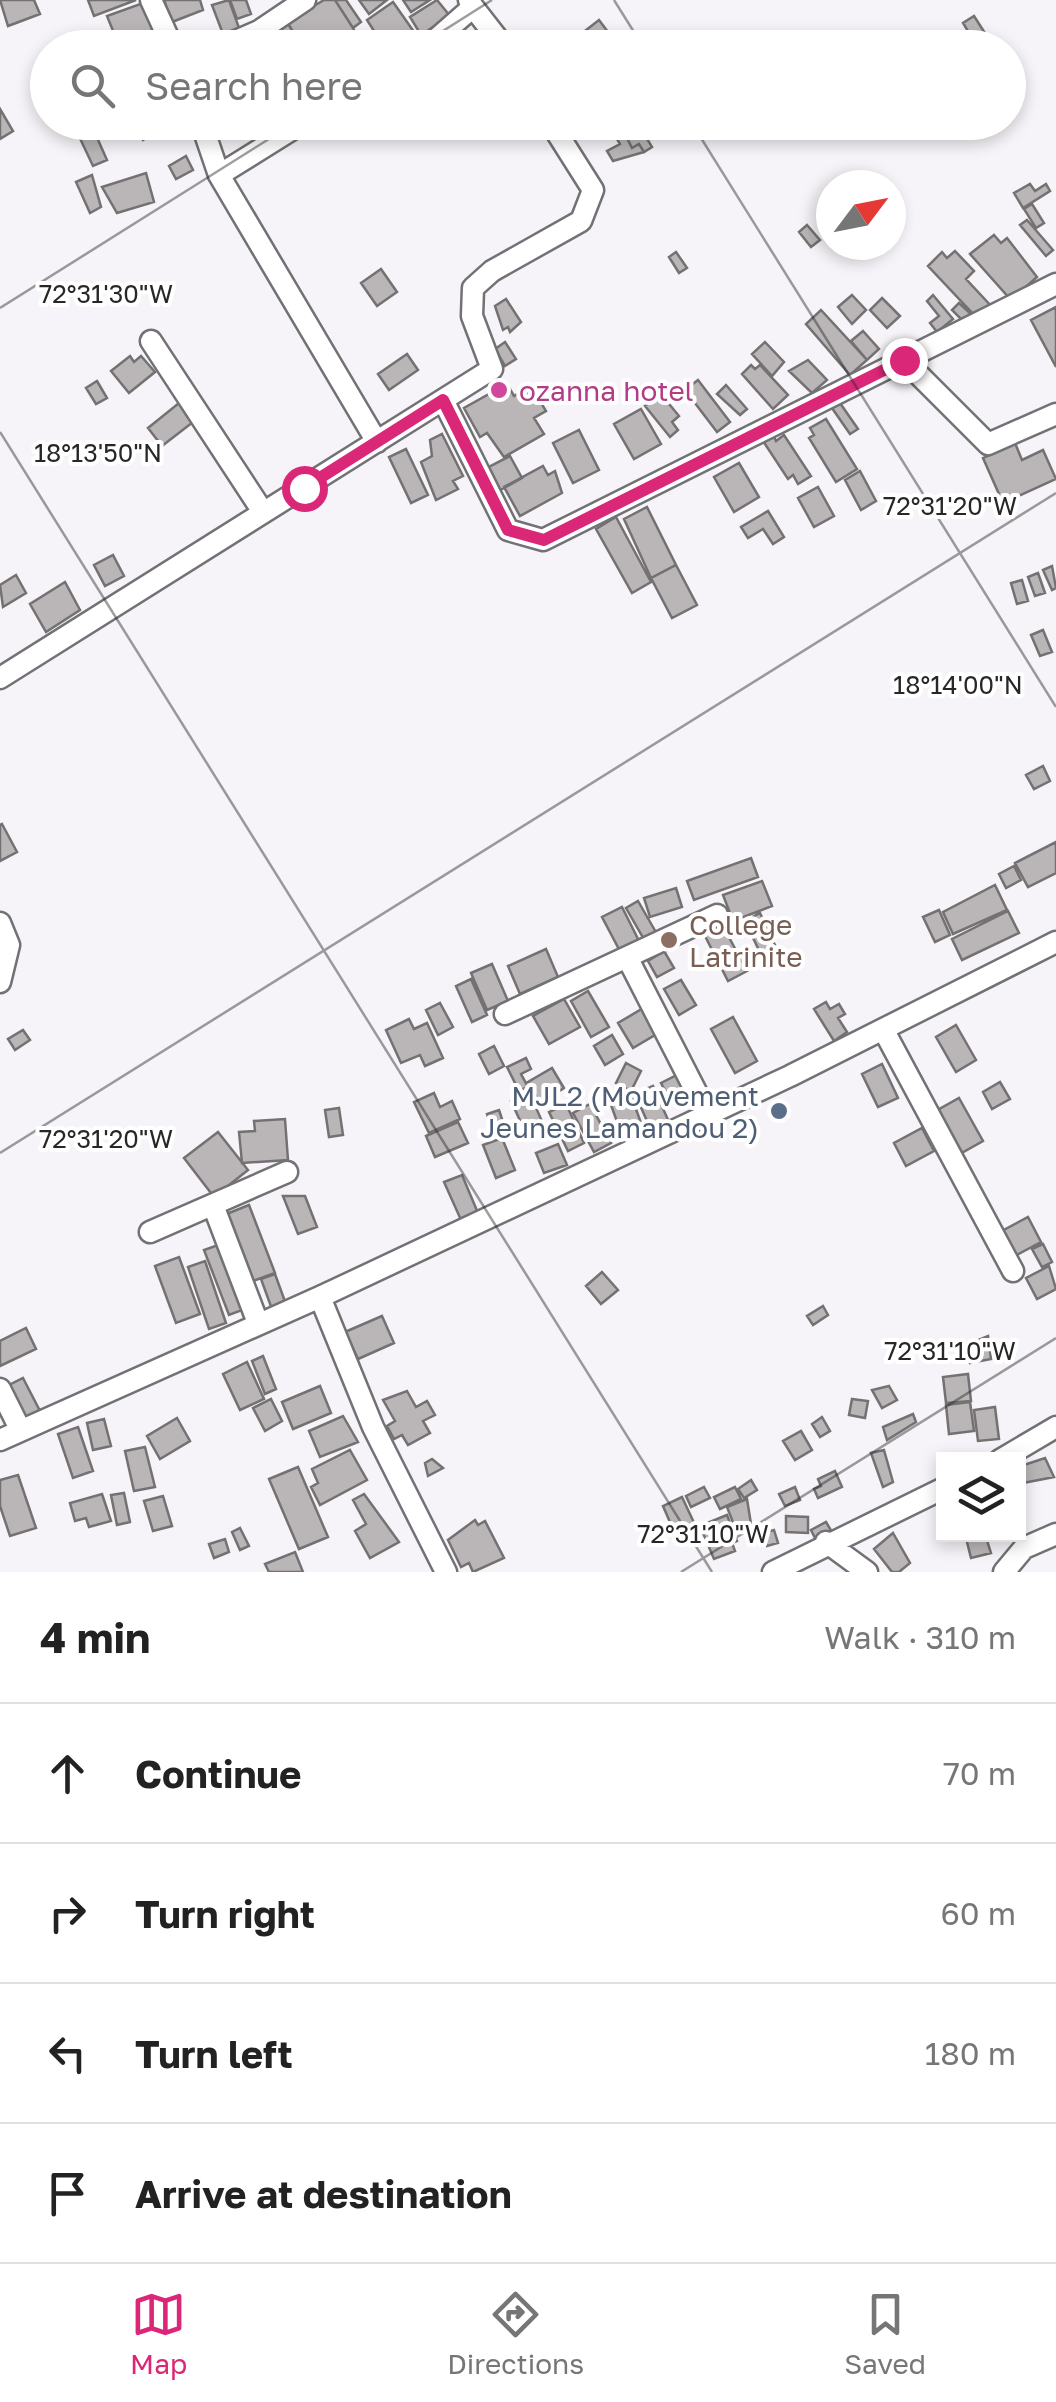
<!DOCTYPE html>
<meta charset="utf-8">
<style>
:root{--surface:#fff;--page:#f2f2f2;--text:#222;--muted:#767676;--line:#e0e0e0;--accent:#db2777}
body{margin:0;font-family:"Golos Text",sans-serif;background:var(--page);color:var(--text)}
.controls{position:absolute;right:30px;bottom:30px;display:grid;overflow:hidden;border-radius:0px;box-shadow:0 5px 15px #0003}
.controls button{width:90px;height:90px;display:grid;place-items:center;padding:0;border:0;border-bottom:2px solid var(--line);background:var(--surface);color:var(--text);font:50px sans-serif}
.compass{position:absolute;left:816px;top:170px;width:90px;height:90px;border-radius:50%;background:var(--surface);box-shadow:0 5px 15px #0003;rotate:58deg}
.stop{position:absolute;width:30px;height:30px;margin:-22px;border:8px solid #db2777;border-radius:50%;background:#fff}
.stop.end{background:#db2777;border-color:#fff;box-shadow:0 2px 10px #0008}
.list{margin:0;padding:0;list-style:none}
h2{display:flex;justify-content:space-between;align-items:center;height:130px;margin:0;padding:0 40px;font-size:42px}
h2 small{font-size:32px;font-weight:400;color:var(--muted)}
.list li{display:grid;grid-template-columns:65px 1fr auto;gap:30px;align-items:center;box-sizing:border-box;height:140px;padding:0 40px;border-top:2px solid var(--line)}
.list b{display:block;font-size:38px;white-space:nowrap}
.list em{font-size:32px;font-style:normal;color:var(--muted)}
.icon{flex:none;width:55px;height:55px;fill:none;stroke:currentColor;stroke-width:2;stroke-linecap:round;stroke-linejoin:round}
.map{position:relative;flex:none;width:1056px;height:1572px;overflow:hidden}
.search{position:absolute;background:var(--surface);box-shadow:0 5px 15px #0003;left:30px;right:30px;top:30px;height:110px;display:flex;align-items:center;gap:25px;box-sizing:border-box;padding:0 35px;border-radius:55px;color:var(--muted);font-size:38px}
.sheet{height:690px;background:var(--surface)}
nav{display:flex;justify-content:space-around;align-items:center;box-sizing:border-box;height:140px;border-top:2px solid var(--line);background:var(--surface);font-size:28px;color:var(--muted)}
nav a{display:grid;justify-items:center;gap:5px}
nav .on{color:var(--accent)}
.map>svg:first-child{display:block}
.building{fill:#bab6b8;stroke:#747172;stroke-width:2.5}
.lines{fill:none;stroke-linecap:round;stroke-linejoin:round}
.minor-casing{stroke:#727175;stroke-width:25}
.minor{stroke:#fff;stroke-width:20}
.route{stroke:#db2777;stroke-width:12}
.ticks{fill:none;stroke:#272728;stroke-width:2.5;stroke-opacity:0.45}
.hotel-dot{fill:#d1479c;stroke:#fff;stroke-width:4}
.education-dot{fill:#8d6e63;stroke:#fff;stroke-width:4}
.service-dot{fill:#5c6f8a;stroke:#fff;stroke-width:4}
.labels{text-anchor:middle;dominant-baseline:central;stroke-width:8;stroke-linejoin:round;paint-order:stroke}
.hotel-label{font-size:28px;fill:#b23c85;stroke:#fff;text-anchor:start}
.education-label{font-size:28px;fill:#785e54;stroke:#fff;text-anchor:start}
.service-label{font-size:28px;fill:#4e5e75;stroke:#fff;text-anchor:end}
.ticks-label{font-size:25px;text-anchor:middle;fill:#272728;stroke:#fff;stroke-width:8;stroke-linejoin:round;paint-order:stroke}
</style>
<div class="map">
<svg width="1056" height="1572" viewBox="0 0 1056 1572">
<rect width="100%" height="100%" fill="#f6f4f8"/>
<path class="building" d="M 0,0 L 34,0 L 40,14 L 8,26 Z
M 88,0 L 136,0 L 94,16 Z
M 164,0 L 200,0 L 203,10 L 172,22 Z
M 229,0 L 239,28 L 223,34 L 212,5 Z
M 230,0 L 246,0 L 251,14 L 237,19 Z
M 324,0 L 335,0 L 353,28 L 356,34 L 345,40 L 349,48 L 303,48 L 287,22 Z
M 335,0 L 346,0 L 361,22 L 353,28 Z
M 359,0 L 387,0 L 369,14 Z
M 403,0 L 430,0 L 411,12 Z
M 437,0 L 450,16 L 421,35 L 410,17 Z
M 393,2 L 419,39 L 406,48 L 385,48 L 367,20 Z
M 143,3 L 154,35 L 120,48 L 107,16 Z
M 974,16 L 992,44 L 987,48 L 978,48 L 963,23 Z
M 599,20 L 620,48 L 591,48 L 581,34 Z
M 287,22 L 303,48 L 276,48 L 269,36 Z
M 154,35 L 159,48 L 124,48 Z
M 48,78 L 48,114 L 34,84 Z
M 0,109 L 13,131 L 0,139 Z
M 135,122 L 172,122 L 143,140 Z
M 616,122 L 629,122 L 634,137 L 628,140 L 632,148 L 639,144 L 644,152 L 613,161 L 607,151 L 620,144 L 611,129 Z
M 642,122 L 648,122 L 653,132 L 646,137 L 652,147 L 644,152 L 639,144 L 632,148 L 628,140 L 634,137 L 630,130 Z
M 91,124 L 107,160 L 93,166 L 76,130 Z
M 186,156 L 193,170 L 176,179 L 169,166 Z
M 146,173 L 154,202 L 117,213 L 102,187 Z
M 92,175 L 101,207 L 90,213 L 76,182 Z
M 1030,184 L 1035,191 L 1046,184 L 1050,191 L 1023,208 L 1014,193 Z
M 1032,204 L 1044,223 L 1036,228 L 1024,209 Z
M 1027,220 L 1053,250 L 1046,256 L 1020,225 Z
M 807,225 L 820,240 L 811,247 L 799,232 Z
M 994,235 L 1001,243 L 1007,238 L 1037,277 L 1011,300 L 970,254 Z
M 955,251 L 974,271 L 966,279 L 993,308 L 978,319 L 928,266 L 942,252 L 947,258 Z
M 676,252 L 687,268 L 679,273 L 669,257 Z
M 381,269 L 397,292 L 377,306 L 361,283 Z
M 852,295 L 866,310 L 852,324 L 838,307 Z
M 933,295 L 953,319 L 937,332 L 930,323 L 939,316 L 927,301 Z
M 882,298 L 900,316 L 887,328 L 870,310 Z
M 506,299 L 521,322 L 510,332 L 508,327 L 503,330 L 495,306 Z
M 959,303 L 972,315 L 965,323 L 952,310 Z
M 1056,307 L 1056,367 L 1031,320 Z
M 821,310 L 867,360 L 850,375 L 806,324 Z
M 863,331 L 879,349 L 867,360 L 851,341 Z
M 505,342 L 516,359 L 505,366 L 495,349 Z
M 765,342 L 784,362 L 772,376 L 752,354 Z
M 407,354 L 418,370 L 389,390 L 378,374 Z
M 130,356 L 134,362 L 141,356 L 155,372 L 129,393 L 111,371 Z
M 808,360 L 827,380 L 812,393 L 789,371 Z
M 751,365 L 755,369 L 760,365 L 788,395 L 773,409 L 742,374 Z
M 698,380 L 730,422 L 717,432 L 685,390 Z
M 97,381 L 107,398 L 96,404 L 86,388 Z
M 507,384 L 514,396 L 531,386 L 546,411 L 534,418 L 544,434 L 504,457 L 487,433 L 480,437 L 464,408 Z
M 726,385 L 747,409 L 740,415 L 717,394 Z
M 660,393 L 679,416 L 672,422 L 678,430 L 670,437 L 645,406 Z
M 179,403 L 193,422 L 162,446 L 148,428 Z
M 840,403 L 858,429 L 850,434 L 832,408 Z
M 641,409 L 661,444 L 634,459 L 614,424 Z
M 826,419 L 857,469 L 836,482 L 809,438 L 814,435 L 810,428 Z
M 579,430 L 599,470 L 573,483 L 553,443 Z
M 442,434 L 463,476 L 453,481 L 458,489 L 436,500 L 421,462 L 432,456 L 430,440 Z
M 773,435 L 776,441 L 784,435 L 811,476 L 798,484 L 793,475 L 788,479 L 763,441 Z
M 1015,443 L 1022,460 L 1043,450 L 1056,479 L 1003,503 L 983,458 Z
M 406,449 L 428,495 L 411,503 L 389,457 Z
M 510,456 L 522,478 L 493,494 L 481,471 Z
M 739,463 L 759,497 L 734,512 L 714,477 Z
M 543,466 L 548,475 L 555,471 L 562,493 L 520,516 L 504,487 Z
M 860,471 L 876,501 L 861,510 L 845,480 Z
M 818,487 L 834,516 L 814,527 L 798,498 Z
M 647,507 L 676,565 L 651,578 L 624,519 Z
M 768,511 L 784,537 L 773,544 L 763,529 L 748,538 L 741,527 Z
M 616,517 L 651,582 L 632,593 L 596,529 Z
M 113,555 L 124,576 L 105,586 L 94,565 Z
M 676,565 L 697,605 L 672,618 L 651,578 Z
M 1052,566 L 1056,588 L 1052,590 L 1043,570 Z
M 1038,573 L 1045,593 L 1035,596 L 1028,577 Z
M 16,575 L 26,593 L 3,607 L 0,585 Z
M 1022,580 L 1028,601 L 1017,604 L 1011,583 Z
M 65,582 L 80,610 L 46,632 L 30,604 Z
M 1043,630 L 1052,652 L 1040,656 L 1031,635 Z
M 1043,766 L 1050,781 L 1034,789 L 1026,775 Z
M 2,824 L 17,852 L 0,861 L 0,825 Z
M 1056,842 L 1056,873 L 1028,887 L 1015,863 Z
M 751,858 L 758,877 L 694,900 L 687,881 Z
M 1014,866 L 1021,880 L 1006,888 L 999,874 Z
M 762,881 L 772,906 L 733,921 L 723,895 Z
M 995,885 L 1007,910 L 953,934 L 943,912 Z
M 676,888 L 682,907 L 650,917 L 644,898 Z
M 638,901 L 661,941 L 649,948 L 626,908 Z
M 622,907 L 640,943 L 621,953 L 602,917 Z
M 939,910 L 950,935 L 935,942 L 923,917 Z
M 1008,911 L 1019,933 L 962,960 L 952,939 Z
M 760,913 L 780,956 L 765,963 L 745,921 Z
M 723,926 L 747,971 L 728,981 L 705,936 Z
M 546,949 L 558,977 L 520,994 L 508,966 Z
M 664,951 L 674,968 L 657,977 L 648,961 Z
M 492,964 L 508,1001 L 487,1010 L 471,973 Z
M 471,979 L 487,1015 L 472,1022 L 456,986 Z
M 681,980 L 696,1005 L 679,1015 L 664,989 Z
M 588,991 L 609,1027 L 591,1037 L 571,1001 Z
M 564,999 L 580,1027 L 549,1044 L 533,1016 Z
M 826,1002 L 830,1009 L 839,1004 L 845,1014 L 838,1018 L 847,1032 L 834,1041 L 814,1009 Z
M 440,1003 L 453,1027 L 438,1035 L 426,1010 Z
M 645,1007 L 660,1032 L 633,1048 L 618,1023 Z
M 733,1017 L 757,1061 L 735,1073 L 711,1029 Z
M 409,1019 L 414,1029 L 427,1023 L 443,1058 L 425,1066 L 420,1055 L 401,1063 L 386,1030 Z
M 956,1025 L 976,1060 L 956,1072 L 936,1037 Z
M 23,1030 L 30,1040 L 15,1050 L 8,1039 Z
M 612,1035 L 623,1054 L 605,1065 L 594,1046 Z
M 494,1046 L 504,1066 L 489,1074 L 479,1054 Z
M 526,1058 L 531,1069 L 521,1074 L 528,1087 L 519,1091 L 507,1067 Z
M 626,1063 L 641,1071 L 631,1091 L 616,1083 Z
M 882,1064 L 898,1098 L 878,1107 L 862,1074 Z
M 552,1068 L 564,1088 L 540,1103 L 528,1082 Z
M 679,1074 L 686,1087 L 668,1096 L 661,1083 Z
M 1000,1082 L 1010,1099 L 992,1109 L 983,1092 Z
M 653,1086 L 669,1122 L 651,1130 L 635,1094 Z
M 529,1092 L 541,1119 L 523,1127 L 511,1101 Z
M 434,1093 L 440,1107 L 452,1101 L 460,1119 L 429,1133 L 414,1102 Z
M 632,1098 L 645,1134 L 624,1141 L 611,1105 Z
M 959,1098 L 983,1141 L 958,1155 L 934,1112 Z
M 566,1104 L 584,1143 L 568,1151 L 549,1112 Z
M 590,1104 L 611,1143 L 594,1152 L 573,1113 Z
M 339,1108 L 343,1135 L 329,1137 L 325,1110 Z
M 499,1110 L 504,1125 L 492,1129 L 487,1114 Z
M 285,1119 L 288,1160 L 242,1163 L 239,1132 L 255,1131 L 254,1121 Z
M 458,1122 L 468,1143 L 435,1157 L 426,1136 Z
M 922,1128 L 934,1151 L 906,1166 L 894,1143 Z
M 218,1132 L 248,1170 L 214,1197 L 184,1158 Z
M 502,1138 L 515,1170 L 496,1178 L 483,1145 Z
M 558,1144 L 567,1165 L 544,1173 L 536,1153 Z
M 462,1175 L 478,1213 L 461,1220 L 444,1182 Z
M 283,1196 L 305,1196 L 317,1227 L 298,1234 Z
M 249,1205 L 275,1273 L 250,1282 L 224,1215 Z
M 1028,1217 L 1041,1242 L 1011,1258 L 998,1233 Z
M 1043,1244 L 1052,1262 L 1042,1267 L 1032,1249 Z
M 218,1245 L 242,1310 L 229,1315 L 204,1250 Z
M 179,1257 L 200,1314 L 176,1323 L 155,1266 Z
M 205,1261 L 226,1323 L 209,1329 L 188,1267 Z
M 1049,1266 L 1056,1289 L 1037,1299 L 1026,1278 Z
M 602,1272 L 618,1290 L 601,1304 L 586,1286 Z
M 275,1274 L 287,1307 L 273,1312 L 261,1279 Z
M 823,1306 L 828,1315 L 813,1325 L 807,1316 Z
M 382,1316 L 394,1343 L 358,1359 L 345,1332 Z
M 26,1328 L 36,1349 L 0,1366 L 0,1341 Z
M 988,1336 L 991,1359 L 970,1363 L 966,1345 Z
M 263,1356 L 276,1389 L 265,1394 L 252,1361 Z
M 247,1362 L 264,1399 L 240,1410 L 223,1374 Z
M 968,1374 L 971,1401 L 946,1403 L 943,1377 Z
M 23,1378 L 41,1413 L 27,1420 L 9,1385 Z
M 320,1386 L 331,1413 L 293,1429 L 282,1402 Z
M 889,1386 L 897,1400 L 882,1408 L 872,1390 Z
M 407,1391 L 416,1407 L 427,1401 L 435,1415 L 423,1421 L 430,1433 L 408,1445 L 402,1435 L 394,1439 L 387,1426 L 395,1421 L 383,1400 Z
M 271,1399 L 282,1421 L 265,1431 L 253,1408 Z
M 852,1399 L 868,1401 L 865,1418 L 849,1415 Z
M 970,1402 L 974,1431 L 949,1434 L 946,1405 Z
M 995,1407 L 999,1439 L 978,1441 L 974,1410 Z
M 913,1414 L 916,1422 L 887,1440 L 883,1427 Z
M 343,1416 L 358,1442 L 320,1457 L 309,1431 Z
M 822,1417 L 830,1431 L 820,1437 L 812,1424 Z
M 177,1418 L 190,1441 L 160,1459 L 147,1436 Z
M 104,1419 L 111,1446 L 93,1450 L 87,1423 Z
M 78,1427 L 93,1471 L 73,1478 L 58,1434 Z
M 801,1431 L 812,1450 L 795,1460 L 783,1441 Z
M 145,1447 L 155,1487 L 134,1491 L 125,1451 Z
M 350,1450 L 367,1480 L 320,1505 L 311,1487 L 318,1483 L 312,1469 Z
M 884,1450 L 893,1482 L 883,1487 L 871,1453 Z
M 1045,1458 L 1054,1477 L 1018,1484 L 1018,1467 Z
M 432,1459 L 443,1468 L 428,1476 L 425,1463 Z
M 298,1467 L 328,1537 L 299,1549 L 269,1479 Z
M 835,1471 L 842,1487 L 818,1498 L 814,1489 L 821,1486 L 818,1479 Z
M 18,1475 L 36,1528 L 10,1536 L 0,1506 L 0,1480 Z
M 751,1480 L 757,1490 L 744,1498 L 738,1489 Z
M 704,1487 L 710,1498 L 691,1507 L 686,1496 Z
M 735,1487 L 741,1499 L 720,1509 L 714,1497 Z
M 795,1487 L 800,1500 L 785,1506 L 779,1494 Z
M 124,1493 L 130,1522 L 117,1525 L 111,1495 Z
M 102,1494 L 111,1521 L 89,1527 L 86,1518 L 75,1521 L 70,1503 Z
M 364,1494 L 399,1542 L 370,1558 L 355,1531 L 366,1524 L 353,1500 Z
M 163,1496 L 172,1526 L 153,1531 L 144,1501 Z
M 682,1497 L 696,1527 L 676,1536 L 663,1506 Z
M 747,1499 L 751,1524 L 736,1530 L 727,1507 Z
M 727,1515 L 737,1541 L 732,1543 L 735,1551 L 714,1559 L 700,1526 Z
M 786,1516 L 808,1517 L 808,1533 L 786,1532 Z
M 475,1520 L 478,1525 L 485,1521 L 504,1558 L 473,1572 L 469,1563 L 461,1567 L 448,1540 Z
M 826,1522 L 835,1537 L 819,1546 L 811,1530 Z
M 240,1528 L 249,1546 L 240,1550 L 232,1532 Z
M 774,1530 L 778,1543 L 767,1546 L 763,1533 Z
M 893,1533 L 910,1563 L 899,1572 L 892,1572 L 874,1549 Z
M 985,1534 L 991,1553 L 971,1558 L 966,1538 Z
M 225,1539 L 229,1552 L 214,1558 L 209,1544 Z
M 295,1552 L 303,1572 L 269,1572 L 265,1564 Z"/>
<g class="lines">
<defs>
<path id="minor" d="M 151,0 L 173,48
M 473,7 L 505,48
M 220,48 L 259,31 L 305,0
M 426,48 L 473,7 L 469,0
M 201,122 L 219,175 L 377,442
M 219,175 L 304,122
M 151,341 L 263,512
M 904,360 L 988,444 L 1056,414
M 443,400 L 508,530 L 543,540 L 1056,284
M 0,678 L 492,369 L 472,316 L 473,288 L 492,271 L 581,221 L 593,190 L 550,122
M 0,923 L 9,945 L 0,982
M 628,959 L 708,1115
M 505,1014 L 717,915
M 883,1029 L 1013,1271
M 213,1205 L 258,1323
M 150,1232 L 287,1172
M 320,1297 L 373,1427 L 446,1572
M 0,1389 L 20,1429
M 0,1440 L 320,1297 L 790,1076 L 1056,942
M 1000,1460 L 1056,1427
M 826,1542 L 867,1572
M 773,1572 L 944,1488
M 1004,1572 L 1024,1548 L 1056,1534"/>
</defs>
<use href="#minor" class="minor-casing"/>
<use href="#minor" class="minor"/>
</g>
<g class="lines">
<path class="route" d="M 304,488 L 443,400 L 508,530 L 544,540 L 904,360"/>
</g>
<path class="ticks" d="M 614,0 L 644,48M 416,48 L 492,0M 691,122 L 1056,707M 0,308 L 296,122M 0,432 L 712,1572M 0,1153 L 1056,493M 681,1572 L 1056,1338"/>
<circle class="hotel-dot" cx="499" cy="390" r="10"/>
<circle class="education-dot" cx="669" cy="940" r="10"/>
<circle class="service-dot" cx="779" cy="1111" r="10"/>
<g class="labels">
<g class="hotel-label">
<text x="519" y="390">ozanna hotel</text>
</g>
<g class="education-label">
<text x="689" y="924">College<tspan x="689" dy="32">Latrinite</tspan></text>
</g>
<g class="service-label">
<text x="759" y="1095">MJL2 (Mouvement<tspan x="759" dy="32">Jeunes Lamandou 2)</tspan></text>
</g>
</g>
<g class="ticks-label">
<text x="106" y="303">72°31'30"W</text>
<text x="98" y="462">18°13'50"N</text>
<text x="950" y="515">72°31'20"W</text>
<text x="958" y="694">18°14'00"N</text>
<text x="106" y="1148">72°31'20"W</text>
<text x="950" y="1360">72°31'10"W</text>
<text x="703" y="1543">72°31'10"W</text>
</g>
</svg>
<div class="controls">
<button><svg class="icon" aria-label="layers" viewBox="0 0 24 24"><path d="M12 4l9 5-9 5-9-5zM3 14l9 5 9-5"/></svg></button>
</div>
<svg class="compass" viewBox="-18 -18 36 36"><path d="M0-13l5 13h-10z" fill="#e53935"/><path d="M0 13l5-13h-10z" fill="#767676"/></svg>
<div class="stop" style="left:304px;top:488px"></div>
<div class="stop end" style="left:904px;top:360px"></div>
<div class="search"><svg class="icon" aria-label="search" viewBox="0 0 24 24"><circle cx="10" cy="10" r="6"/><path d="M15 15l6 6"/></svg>Search here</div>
</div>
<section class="sheet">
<h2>4 min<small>Walk · 310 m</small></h2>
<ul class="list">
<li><svg class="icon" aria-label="ahead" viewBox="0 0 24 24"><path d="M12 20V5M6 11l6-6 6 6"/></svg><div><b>Continue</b></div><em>70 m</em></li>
<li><svg class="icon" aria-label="right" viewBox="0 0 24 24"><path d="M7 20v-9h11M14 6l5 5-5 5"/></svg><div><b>Turn right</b></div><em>60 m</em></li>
<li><svg class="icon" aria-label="left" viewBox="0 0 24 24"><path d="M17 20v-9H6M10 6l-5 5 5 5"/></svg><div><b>Turn left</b></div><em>180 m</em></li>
<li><svg class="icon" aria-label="arrive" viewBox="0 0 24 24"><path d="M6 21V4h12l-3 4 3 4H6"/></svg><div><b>Arrive at destination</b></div></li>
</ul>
</section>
<nav>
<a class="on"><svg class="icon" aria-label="map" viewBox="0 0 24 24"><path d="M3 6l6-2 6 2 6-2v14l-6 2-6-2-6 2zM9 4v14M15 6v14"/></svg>Map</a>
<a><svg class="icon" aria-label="directions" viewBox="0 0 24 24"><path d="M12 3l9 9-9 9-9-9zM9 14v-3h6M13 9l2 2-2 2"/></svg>Directions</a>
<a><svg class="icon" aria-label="saved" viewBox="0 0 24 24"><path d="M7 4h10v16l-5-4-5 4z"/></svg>Saved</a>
</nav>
